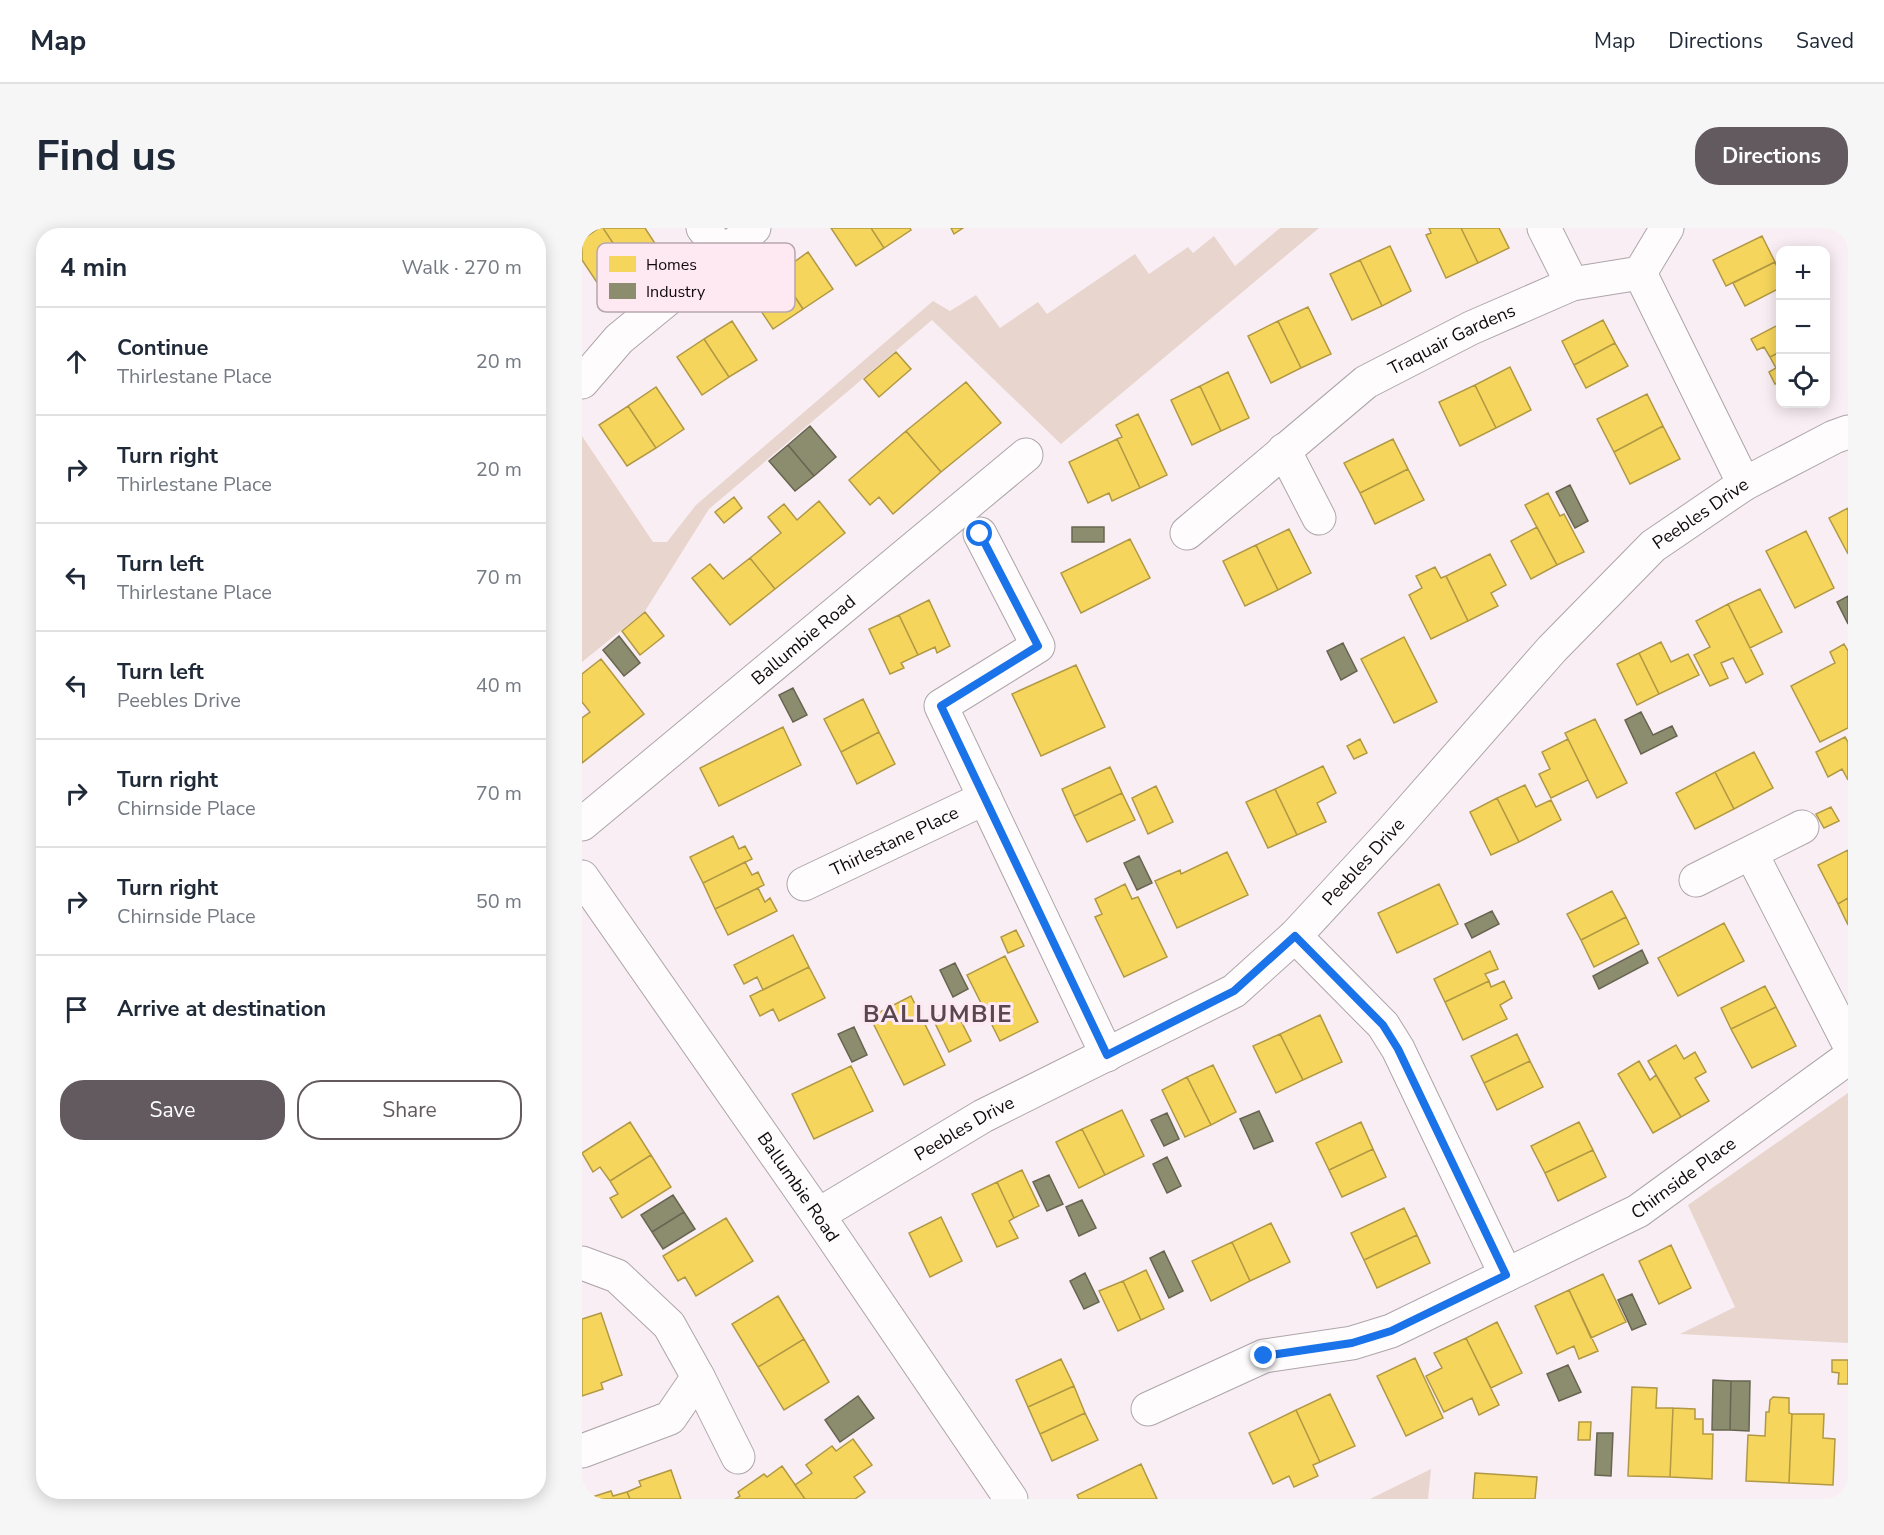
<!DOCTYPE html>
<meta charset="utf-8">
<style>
:root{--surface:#fff;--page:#f6f6f7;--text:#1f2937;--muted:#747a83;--line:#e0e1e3;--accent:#625a5e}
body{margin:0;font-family:"Nunito Sans",sans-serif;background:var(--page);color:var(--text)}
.controls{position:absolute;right:18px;top:18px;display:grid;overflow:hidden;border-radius:12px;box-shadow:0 3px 15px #0003}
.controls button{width:54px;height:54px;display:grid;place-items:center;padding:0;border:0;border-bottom:2px solid var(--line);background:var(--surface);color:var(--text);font:30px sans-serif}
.stop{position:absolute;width:18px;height:18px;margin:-14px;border:4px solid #1a73e8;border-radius:50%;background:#fff}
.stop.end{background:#1a73e8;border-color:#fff;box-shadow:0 2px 6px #0008}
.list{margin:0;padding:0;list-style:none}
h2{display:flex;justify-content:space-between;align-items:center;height:78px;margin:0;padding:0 24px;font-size:26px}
h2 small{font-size:20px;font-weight:400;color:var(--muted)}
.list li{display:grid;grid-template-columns:39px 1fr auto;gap:18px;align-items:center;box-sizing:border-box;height:108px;padding:0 24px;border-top:2px solid var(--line)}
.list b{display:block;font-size:22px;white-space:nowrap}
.list p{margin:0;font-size:20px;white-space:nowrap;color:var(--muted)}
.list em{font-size:20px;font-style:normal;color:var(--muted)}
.actions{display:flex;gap:12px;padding:18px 24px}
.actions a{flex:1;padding:14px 0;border:2px solid var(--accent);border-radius:24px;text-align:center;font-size:21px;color:var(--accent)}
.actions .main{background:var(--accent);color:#fff}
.icon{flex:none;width:33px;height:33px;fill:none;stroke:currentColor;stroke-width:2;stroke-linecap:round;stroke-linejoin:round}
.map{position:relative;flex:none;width:1266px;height:1271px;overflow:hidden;border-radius:24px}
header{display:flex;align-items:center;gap:36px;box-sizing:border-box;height:84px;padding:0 30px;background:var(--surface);border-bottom:2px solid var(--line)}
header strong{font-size:28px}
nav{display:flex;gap:33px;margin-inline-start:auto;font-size:21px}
.intro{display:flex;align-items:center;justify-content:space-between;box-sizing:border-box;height:144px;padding:0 36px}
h1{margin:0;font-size:42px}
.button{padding:15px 27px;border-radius:24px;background:var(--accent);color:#fff;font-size:21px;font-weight:700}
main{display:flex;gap:36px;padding:0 36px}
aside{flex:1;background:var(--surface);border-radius:24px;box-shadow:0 3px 15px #0003}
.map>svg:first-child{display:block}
.green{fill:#e8d5ce}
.homes{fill:#f6d55c;stroke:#b19844;stroke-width:1.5}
.industry{fill:#8c8c6e;stroke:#676551;stroke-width:1.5}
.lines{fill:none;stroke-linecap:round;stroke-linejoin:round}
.minor-casing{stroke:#ada5a9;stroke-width:35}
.minor{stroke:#fefcfd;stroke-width:33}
.route{stroke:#1a73e8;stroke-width:8}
.labels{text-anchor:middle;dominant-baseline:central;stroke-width:6;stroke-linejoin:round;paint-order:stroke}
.street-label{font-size:18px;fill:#110a0d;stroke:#fee9f2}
.district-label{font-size:24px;font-weight:bold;letter-spacing:1.5px;fill:#58474e;stroke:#fee9f2}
.key{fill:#fee9f2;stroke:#b7a6ad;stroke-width:1.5}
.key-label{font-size:16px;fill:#110a0d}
</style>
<header>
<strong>Map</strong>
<nav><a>Map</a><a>Directions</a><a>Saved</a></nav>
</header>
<div class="intro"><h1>Find us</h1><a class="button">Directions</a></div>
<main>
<aside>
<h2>4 min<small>Walk · 270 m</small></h2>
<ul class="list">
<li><svg class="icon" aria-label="ahead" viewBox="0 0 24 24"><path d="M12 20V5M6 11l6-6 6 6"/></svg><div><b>Continue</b><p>Thirlestane Place</p></div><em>20 m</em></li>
<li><svg class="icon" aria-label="right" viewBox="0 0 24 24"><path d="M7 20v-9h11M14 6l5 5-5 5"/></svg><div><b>Turn right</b><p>Thirlestane Place</p></div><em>20 m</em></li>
<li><svg class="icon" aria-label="left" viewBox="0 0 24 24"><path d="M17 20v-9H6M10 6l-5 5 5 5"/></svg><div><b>Turn left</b><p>Thirlestane Place</p></div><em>70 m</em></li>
<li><svg class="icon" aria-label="left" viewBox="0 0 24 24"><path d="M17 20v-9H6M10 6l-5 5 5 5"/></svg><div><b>Turn left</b><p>Peebles Drive</p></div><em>40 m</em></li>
<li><svg class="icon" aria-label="right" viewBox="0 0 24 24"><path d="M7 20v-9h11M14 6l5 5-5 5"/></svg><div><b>Turn right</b><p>Chirnside Place</p></div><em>70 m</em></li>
<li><svg class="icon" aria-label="right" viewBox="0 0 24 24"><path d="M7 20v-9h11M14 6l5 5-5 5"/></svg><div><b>Turn right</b><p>Chirnside Place</p></div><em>50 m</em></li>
<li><svg class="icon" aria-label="arrive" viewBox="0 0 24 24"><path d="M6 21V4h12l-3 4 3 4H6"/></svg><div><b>Arrive at destination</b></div></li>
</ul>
<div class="actions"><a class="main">Save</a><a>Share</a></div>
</aside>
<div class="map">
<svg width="1266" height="1271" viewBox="0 0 1266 1271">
<rect width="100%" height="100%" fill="#f9eef3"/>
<path class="green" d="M 698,0 L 737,0 L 479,216 L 350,92 L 127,281 L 63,383 L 0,434 L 0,208 L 71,314 L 85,314 L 114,277 L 351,73 L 368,83 L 394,67 L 418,100 L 456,74 L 465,86 L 553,26 L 567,46 L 606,19 L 611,25 L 632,8 L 653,38 Z
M 1266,865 L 1266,1115 L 1098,1106 L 1153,1079 L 1106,977 Z
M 849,1241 L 846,1271 L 788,1271 Z"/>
<path class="homes" d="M 17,0 L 21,0 L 45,36 L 16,56 L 0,32 L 0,12 Z
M 21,0 L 63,0 L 74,17 L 45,36 Z
M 249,0 L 289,0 L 302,20 L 274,38 Z
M 289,0 L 328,0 L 329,2 L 302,20 Z
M 369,0 L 381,0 L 372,6 Z
M 847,0 L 879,0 L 896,35 L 864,50 L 844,7 L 849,5 Z
M 879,0 L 917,0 L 927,20 L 896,35 Z
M 1180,8 L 1193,34 L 1144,58 L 1131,32 Z
M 808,18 L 829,63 L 800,78 L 778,32 Z
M 226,24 L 251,61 L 221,81 L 197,45 Z
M 778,32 L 800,78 L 770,92 L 748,46 Z
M 1193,34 L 1198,46 L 1198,60 L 1163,78 L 1151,55 Z
M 197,45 L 221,81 L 191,101 L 167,65 Z
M 726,79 L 749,126 L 719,140 L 696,93 Z
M 1021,92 L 1033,115 L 992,137 L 980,113 Z
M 150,93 L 175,132 L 147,149 L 122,111 Z
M 696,93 L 719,140 L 689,155 L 666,108 Z
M 1198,96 L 1198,124 L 1188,129 L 1182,119 L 1175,122 L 1169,111 Z
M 122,111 L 147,149 L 120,167 L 95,129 Z
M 1033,115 L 1046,138 L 1004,160 L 992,137 Z
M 314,124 L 329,141 L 297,169 L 282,151 Z
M 1198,124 L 1198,152 L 1193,156 L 1187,144 L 1194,140 L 1188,129 Z
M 928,139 L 949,182 L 914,200 L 893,157 Z
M 646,144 L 667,190 L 639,203 L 618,158 Z
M 384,154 L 419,195 L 359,244 L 324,203 Z
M 893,157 L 914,200 L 878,218 L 857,174 Z
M 618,158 L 639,203 L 610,217 L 589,172 Z
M 74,159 L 102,201 L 74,220 L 46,178 Z
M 1065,166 L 1081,198 L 1032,224 L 1015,191 Z
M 46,178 L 74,220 L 45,238 L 17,197 Z
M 556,186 L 585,247 L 558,260 L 535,211 L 540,209 L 534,197 Z
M 1081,198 L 1098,231 L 1048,256 L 1032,224 Z
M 324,203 L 359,244 L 311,286 L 297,269 L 288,277 L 267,252 Z
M 535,211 L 558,260 L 530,273 L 527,265 L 506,275 L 487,234 Z
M 811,211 L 826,241 L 778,265 L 762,235 Z
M 826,241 L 842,272 L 793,296 L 778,265 Z
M 966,265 L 978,288 L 982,286 L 1002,324 L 975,337 L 943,277 Z
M 152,269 L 160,280 L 142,295 L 133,284 Z
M 237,273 L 263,305 L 193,361 L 168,330 L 199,305 L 186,289 L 202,276 L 215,292 Z
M 1266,280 L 1266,326 L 1247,290 Z
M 955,299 L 975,337 L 949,351 L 929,313 Z
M 707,301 L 729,345 L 696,362 L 674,317 Z
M 1224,303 L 1252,360 L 1213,380 L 1184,323 Z
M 548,311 L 568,350 L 499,385 L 479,345 Z
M 674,317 L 696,362 L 663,378 L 641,333 Z
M 908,326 L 924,357 L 909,365 L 916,378 L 886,393 L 864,348 Z
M 168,330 L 193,361 L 148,397 L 110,350 L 128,336 L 141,351 Z
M 853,339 L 859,350 L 864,348 L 886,393 L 849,411 L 827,367 L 840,360 L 834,348 Z
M 1178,361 L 1200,404 L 1168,420 L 1146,376 Z
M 347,372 L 368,418 L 355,425 L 353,419 L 336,427 L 317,387 Z
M 1146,376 L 1181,446 L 1164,455 L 1151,430 L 1139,435 L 1146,450 L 1128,458 L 1112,427 L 1128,419 L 1114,393 Z
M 63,384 L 82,408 L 58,427 L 40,403 Z
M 317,387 L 336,427 L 319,435 L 322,440 L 308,446 L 287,401 Z
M 822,409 L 855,474 L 812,495 L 779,431 Z
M 1079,414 L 1089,434 L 1106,426 L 1117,447 L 1077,466 L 1057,425 Z
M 1262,416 L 1266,423 L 1266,500 L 1238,514 L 1209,458 L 1253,435 L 1248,424 Z
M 1057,425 L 1077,466 L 1055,477 L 1035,436 Z
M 19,431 L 62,486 L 0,535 L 0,490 L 8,484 L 0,474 L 0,446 Z
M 494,437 L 523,499 L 459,528 L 430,466 Z
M 281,471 L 297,504 L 259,524 L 242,491 Z
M 1013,491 L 1045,555 L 1015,570 L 983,505 Z
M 201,499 L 219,537 L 137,578 L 118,540 Z
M 297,504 L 313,536 L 275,556 L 259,524 Z
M 1263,509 L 1266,514 L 1266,552 L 1260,541 L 1246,549 L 1234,524 Z
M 778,511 L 785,525 L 772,531 L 765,518 Z
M 986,511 L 1006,552 L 969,570 L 957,546 L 968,541 L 960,524 Z
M 1172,524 L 1191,560 L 1152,581 L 1133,544 Z
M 741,538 L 754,565 L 735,575 L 744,594 L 715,607 L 693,561 Z
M 528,539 L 540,565 L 492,588 L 480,561 Z
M 1133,544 L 1152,581 L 1113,601 L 1094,565 Z
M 943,557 L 954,579 L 969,572 L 979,592 L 937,614 L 915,570 Z
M 574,558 L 591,594 L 566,606 L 550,570 Z
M 693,561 L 715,607 L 686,620 L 664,574 Z
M 540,565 L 553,592 L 505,614 L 492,588 Z
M 915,570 L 937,614 L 909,627 L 888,584 Z
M 1249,579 L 1257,593 L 1242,600 L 1234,586 Z
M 151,608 L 157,621 L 163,618 L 170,631 L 121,655 L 108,629 Z
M 1266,622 L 1266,670 L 1256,676 L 1236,637 Z
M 645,624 L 666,667 L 595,700 L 573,653 L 598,642 L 599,646 Z
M 163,634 L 170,647 L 176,644 L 182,657 L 133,681 L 121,655 Z
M 543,656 L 550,671 L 556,669 L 585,729 L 542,749 L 513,689 L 520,686 L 513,671 Z
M 857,656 L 876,696 L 815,725 L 796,685 Z
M 176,660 L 183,674 L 188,670 L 195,683 L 146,707 L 133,681 Z
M 1030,663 L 1044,689 L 999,712 L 985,686 Z
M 1266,670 L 1266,697 L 1256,676 Z
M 1044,689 L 1057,716 L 1012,739 L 999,712 Z
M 1142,695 L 1162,733 L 1096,768 L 1076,730 Z
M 434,702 L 442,718 L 426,725 L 419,709 Z
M 211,707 L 227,739 L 181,762 L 175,749 L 162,756 L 152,737 Z
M 908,723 L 916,741 L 903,746 L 907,753 L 863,774 L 852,751 Z
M 423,728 L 456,794 L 418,813 L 385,747 Z
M 227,739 L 243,770 L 197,793 L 191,781 L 178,788 L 168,768 Z
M 907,753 L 909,759 L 922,753 L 930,770 L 918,777 L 925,791 L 881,812 L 863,774 Z
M 1183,758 L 1194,779 L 1149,801 L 1139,780 Z
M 329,768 L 363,837 L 322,857 L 288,789 Z
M 1194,779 L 1214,818 L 1170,840 L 1149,801 Z
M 373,781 L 389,813 L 367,824 L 351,791 Z
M 738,787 L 760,834 L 721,852 L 698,806 Z
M 698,806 L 721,852 L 694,865 L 671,818 Z
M 935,806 L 948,833 L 902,855 L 889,828 Z
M 1094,817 L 1102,831 L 1113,824 L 1124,844 L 1113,850 L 1127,873 L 1099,889 L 1066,833 Z
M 948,833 L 961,859 L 915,882 L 902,855 Z
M 1057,833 L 1068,852 L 1074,847 L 1099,889 L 1071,905 L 1036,846 Z
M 631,837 L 654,884 L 629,897 L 605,849 Z
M 269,838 L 291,883 L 232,911 L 210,866 Z
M 605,849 L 629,897 L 603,909 L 580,862 Z
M 540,882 L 562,928 L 523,947 L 500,901 Z
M 48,894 L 69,927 L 28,953 L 18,939 L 11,944 L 0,925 Z
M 779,894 L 791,921 L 747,942 L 734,915 Z
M 997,894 L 1011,922 L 963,945 L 949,918 Z
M 500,901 L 523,947 L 497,960 L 474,914 Z
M 791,921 L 804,949 L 760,969 L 747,942 Z
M 1011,922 L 1024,949 L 976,973 L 963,945 Z
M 69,927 L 89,959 L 40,990 L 28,970 L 36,966 L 28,953 Z
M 440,942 L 457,978 L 432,990 L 415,954 Z
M 415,954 L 432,990 L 427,993 L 436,1010 L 415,1019 L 390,966 Z
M 822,980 L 835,1007 L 782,1032 L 769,1005 Z
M 359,989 L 380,1033 L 348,1049 L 327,1005 Z
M 144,990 L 171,1033 L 114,1068 L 103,1049 L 96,1053 L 81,1028 Z
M 689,995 L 708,1034 L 668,1053 L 650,1014 Z
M 835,1007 L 848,1035 L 795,1060 L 782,1032 Z
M 650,1014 L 668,1053 L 629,1073 L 610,1033 Z
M 1089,1017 L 1109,1060 L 1077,1076 L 1057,1033 Z
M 564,1042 L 582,1081 L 559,1092 L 541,1053 Z
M 1021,1046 L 1044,1094 L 1009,1110 L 987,1062 Z
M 541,1053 L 559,1092 L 536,1103 L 517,1063 Z
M 987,1062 L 1016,1123 L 997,1131 L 992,1118 L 975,1126 L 953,1078 Z
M 196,1068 L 222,1111 L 176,1139 L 150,1096 Z
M 19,1085 L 40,1147 L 19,1155 L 21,1161 L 0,1168 L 0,1091 Z
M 915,1094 L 940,1145 L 909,1160 L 884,1110 Z
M 884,1110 L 917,1177 L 897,1187 L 890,1170 L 862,1184 L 844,1148 L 860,1140 L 852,1125 Z
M 222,1111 L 247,1154 L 202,1182 L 176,1139 Z
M 833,1130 L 861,1190 L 824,1208 L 795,1148 Z
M 479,1131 L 492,1158 L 446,1179 L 434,1152 Z
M 1250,1132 L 1266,1132 L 1266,1156 L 1256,1156 L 1257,1145 L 1250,1144 Z
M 492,1158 L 503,1185 L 458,1206 L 446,1179 Z
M 1050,1159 L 1075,1160 L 1074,1180 L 1091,1180 L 1088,1249 L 1046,1248 Z
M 748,1166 L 773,1218 L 738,1234 L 714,1182 Z
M 1191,1169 L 1207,1170 L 1207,1185 L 1210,1186 L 1207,1255 L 1164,1253 L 1166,1207 L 1183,1208 L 1184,1184 L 1187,1184 L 1188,1172 Z
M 1091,1180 L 1113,1181 L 1113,1191 L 1121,1191 L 1121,1206 L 1131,1206 L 1130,1251 L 1088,1249 Z
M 714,1182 L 738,1234 L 731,1237 L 736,1248 L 712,1259 L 707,1248 L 691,1256 L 667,1205 Z
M 503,1185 L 516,1212 L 470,1233 L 458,1206 Z
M 1210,1186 L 1242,1186 L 1241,1210 L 1253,1211 L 1251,1257 L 1207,1255 Z
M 997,1194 L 1009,1194 L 1008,1212 L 996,1212 Z
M 271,1211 L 290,1237 L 272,1249 L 283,1264 L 273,1271 L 223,1271 L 213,1257 L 230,1245 L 224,1237 L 250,1218 L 254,1223 Z
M 559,1236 L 575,1271 L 497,1271 L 495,1267 Z
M 200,1238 L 223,1271 L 153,1271 L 158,1268 L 156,1264 L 182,1246 L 185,1249 Z
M 89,1242 L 99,1271 L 48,1271 L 45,1264 L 59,1258 L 57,1253 Z
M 893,1245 L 955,1249 L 953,1271 L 891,1271 Z
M 29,1263 L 31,1268 L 45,1264 L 48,1271 L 4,1271 Z"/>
<path class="industry" d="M 228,198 L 254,229 L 232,248 L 206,217 Z
M 206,217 L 232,248 L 213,263 L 187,233 Z
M 988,257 L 1006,293 L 993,300 L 974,264 Z
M 490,299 L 522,299 L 522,314 L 490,314 Z
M 1266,368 L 1266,396 L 1255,374 Z
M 37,408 L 58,435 L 42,448 L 21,422 Z
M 761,415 L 775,443 L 759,452 L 745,423 Z
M 211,460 L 225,487 L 211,494 L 197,467 Z
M 1059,484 L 1071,507 L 1090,498 L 1095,508 L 1059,526 L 1043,492 Z
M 557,628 L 570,655 L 555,662 L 542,635 Z
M 910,683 L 917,696 L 890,710 L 883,696 Z
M 1060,722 L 1066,735 L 1017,761 L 1011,748 Z
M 373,735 L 386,761 L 371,769 L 358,742 Z
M 272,799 L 285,827 L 270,834 L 256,806 Z
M 677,883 L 691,913 L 672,921 L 658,891 Z
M 585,885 L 597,911 L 582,918 L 569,892 Z
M 585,929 L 599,958 L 585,965 L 571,936 Z
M 467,947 L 481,976 L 465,983 L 451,954 Z
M 91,967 L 102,984 L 70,1004 L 59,987 Z
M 500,972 L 514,1000 L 497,1008 L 484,979 Z
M 102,984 L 113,1001 L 81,1021 L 70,1004 Z
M 582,1023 L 601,1063 L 587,1070 L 568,1030 Z
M 503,1045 L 517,1074 L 502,1081 L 488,1053 Z
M 1050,1066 L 1064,1096 L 1050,1102 L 1036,1072 Z
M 986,1137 L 999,1164 L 977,1173 L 965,1146 Z
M 1131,1152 L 1149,1153 L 1148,1202 L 1130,1202 Z
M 1149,1153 L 1168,1153 L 1167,1203 L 1148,1202 Z
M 276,1168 L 292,1190 L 258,1214 L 243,1192 Z
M 1015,1205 L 1031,1205 L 1029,1248 L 1013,1247 Z"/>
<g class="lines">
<defs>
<g id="minor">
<path d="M 121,0 L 141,25"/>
<path d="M 962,0 L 990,56"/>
<path d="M 1058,45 L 1162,256"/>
<path d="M 0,154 L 37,111 L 172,0"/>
<path d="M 702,222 L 737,290"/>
<path id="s1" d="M 605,305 L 784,154 L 889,100 L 990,56 L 1058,45 L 1085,0"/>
<path d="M 398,306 L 456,418 L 359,478 L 525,827"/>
<path id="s2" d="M 0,596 L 444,227"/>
<path d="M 1169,625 L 1266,814"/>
<path id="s3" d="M 0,649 L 236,987 L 429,1271"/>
<path d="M 1114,652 L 1220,599"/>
<path id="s4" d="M 222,656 L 403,570"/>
<path d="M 713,708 L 801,797 L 816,821 L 924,1047"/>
<path id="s5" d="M 236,987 L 401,888 L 652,763 L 713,708 L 810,603 L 970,421 L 1071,318 L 1162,256 L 1252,209 L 1266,204"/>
<path d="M 0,1035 L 35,1048 L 87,1097 L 116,1149 L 88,1190 L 0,1223"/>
<path d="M 116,1149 L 156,1229"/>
<path id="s6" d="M 566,1181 L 682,1128 L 770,1115 L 809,1103 L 1056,983 L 1266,830"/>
</g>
</defs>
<use href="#minor" class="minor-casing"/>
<use href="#minor" class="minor"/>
</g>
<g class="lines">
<path class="route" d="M 398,306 L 456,418 L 359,478 L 525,827 L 652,763 L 713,708 L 801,797 L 816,821 L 924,1047 L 809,1103 L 770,1115 L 682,1128"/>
</g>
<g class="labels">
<g class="street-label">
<text stroke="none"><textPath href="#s1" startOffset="330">Traquair Gardens</textPath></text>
<text stroke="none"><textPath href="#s5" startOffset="1142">Peebles Drive</textPath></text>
<text stroke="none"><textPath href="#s2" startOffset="288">Ballumbie Road</textPath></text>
<text stroke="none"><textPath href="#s4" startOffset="100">Thirlestane Place</textPath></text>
<text stroke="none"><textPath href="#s5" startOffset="656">Peebles Drive</textPath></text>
<text stroke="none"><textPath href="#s5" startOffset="170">Peebles Drive</textPath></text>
<text stroke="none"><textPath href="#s6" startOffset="588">Chirnside Place</textPath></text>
<text stroke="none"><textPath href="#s3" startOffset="378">Ballumbie Road</textPath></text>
</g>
<g class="district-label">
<text x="356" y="786">BALLUMBIE</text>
</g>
</g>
<rect x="15" y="15" width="198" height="69" rx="9" class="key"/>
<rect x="27" y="28" width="27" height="16" fill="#f6d55c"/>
<rect x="27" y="55" width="27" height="16" fill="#8c8c6e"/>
<g class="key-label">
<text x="64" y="42">Homes</text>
<text x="64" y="69">Industry</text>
</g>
</svg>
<div class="controls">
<button>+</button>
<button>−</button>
<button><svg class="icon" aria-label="locate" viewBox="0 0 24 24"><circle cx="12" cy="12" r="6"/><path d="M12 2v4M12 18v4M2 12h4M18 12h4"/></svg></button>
</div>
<div class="stop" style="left:398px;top:306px"></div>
<div class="stop end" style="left:682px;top:1128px"></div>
</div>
</main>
